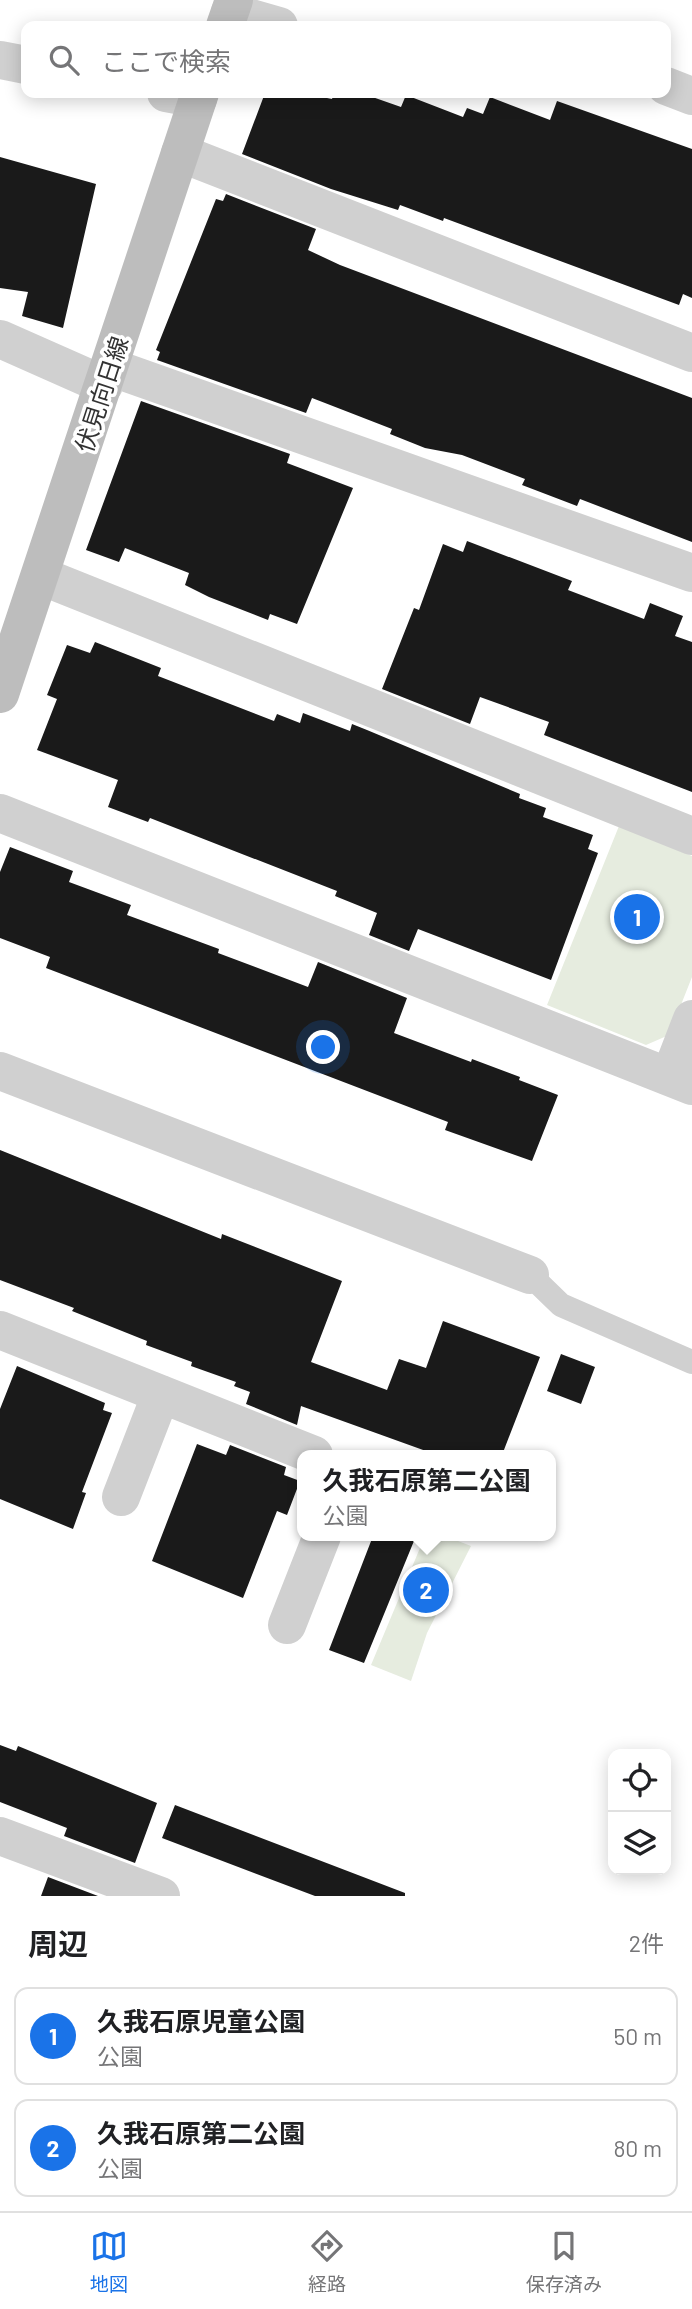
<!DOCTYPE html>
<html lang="ja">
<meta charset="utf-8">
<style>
:root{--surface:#fff;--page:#f2f2f2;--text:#202124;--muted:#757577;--line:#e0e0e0;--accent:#1a73e8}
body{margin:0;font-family:Barlow,"Noto Sans JP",sans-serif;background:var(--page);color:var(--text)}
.controls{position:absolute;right:21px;bottom:21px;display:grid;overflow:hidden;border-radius:14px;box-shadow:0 4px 18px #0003}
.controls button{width:63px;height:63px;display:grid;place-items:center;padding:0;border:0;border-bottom:2px solid var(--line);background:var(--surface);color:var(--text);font:35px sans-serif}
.you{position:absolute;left:324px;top:1048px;width:24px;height:24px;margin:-18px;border:5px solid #fff;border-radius:50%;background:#1a73e8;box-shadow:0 0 0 10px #1a73e833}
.badge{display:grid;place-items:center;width:46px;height:46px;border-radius:50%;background:var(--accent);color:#fff;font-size:23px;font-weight:700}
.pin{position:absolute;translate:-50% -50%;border:4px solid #fff;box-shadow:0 2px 7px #0006}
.popup{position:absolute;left:297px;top:1450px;width:259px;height:91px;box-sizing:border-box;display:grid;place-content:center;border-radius:14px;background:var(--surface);filter:drop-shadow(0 2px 5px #0005);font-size:23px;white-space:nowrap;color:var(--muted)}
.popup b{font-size:26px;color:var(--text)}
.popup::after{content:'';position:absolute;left:50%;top:100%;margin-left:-14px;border:14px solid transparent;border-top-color:var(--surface)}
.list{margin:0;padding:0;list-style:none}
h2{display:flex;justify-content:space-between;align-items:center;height:91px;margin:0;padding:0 28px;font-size:30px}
h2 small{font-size:23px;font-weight:400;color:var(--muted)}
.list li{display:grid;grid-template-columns:46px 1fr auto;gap:21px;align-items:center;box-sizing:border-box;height:98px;margin:0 14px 14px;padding:0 14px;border:2px solid var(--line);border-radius:14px}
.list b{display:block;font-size:26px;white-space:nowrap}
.list p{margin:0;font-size:23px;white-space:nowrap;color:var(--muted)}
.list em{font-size:23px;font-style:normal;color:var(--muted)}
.icon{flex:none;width:38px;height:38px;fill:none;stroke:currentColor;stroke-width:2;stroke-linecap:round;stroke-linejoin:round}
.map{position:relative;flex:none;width:692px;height:1896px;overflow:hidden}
.search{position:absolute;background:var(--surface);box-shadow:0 4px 18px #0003;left:21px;right:21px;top:21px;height:77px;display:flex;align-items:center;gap:18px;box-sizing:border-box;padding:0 24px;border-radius:14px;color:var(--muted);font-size:26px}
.sheet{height:315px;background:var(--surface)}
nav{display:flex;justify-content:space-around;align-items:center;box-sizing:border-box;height:98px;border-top:2px solid var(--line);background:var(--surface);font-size:19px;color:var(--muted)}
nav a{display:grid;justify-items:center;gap:4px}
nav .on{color:var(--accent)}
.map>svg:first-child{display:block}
.green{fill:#e6ecdf}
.building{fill:#1a1a1a}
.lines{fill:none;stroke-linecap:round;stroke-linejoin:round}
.lane{stroke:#d0d0d0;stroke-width:24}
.street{stroke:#d0d0d0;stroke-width:38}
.secondary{stroke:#bdbdbd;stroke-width:38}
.labels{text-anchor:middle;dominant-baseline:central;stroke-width:7;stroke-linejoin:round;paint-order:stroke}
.street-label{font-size:24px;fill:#333;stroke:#fff}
</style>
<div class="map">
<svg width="692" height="1896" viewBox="0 0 692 1896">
<rect width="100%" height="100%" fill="#fff"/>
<path class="green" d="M 619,826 L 692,856 L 692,977 L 669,1035 L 646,1045 L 547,1005 Z
M 425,1536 L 445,1536 L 471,1546 L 427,1633 L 411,1681 L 371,1665 Z"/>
<path class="building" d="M 265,93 L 302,93 L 332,99 L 334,93 L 361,93 L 401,107 L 406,95 L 463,117 L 467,108 L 483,114 L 490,97 L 550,120 L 557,101 L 692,149 L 692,298 L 683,294 L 679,305 L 444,218 L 443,221 L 400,205 L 398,210 L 331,189 L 242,154 Z
M 0,157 L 96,184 L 63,328 L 22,316 L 28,292 L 0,288 Z
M 226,194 L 316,229 L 308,250 L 340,265 L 692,398 L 692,542 L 580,499 L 577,506 L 522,485 L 525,479 L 462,455 L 425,448 L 390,434 L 392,429 L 325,403 L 312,398 L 306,413 L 157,360 L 160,352 L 156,350 L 216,199 L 223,201 Z
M 141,401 L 290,454 L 287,463 L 353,488 L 297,624 L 270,614 L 268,620 L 209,597 L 185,585 L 189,573 L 125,548 L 119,562 L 86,550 Z
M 467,541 L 572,581 L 568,590 L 644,619 L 650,603 L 683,616 L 675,636 L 692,642 L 692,792 L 544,735 L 549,722 L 480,697 L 470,724 L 382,689 L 414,608 L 419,610 L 443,544 L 463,552 Z
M 95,642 L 161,668 L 158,676 L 274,721 L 277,714 L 300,723 L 303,713 L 350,731 L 352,724 L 367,730 L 520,794 L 519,798 L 546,808 L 543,817 L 593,835 L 588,849 L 598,853 L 551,980 L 418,929 L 409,951 L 369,935 L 377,913 L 335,896 L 337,891 L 150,818 L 148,822 L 108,807 L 118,780 L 37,750 L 57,699 L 47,695 L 67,645 L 90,653 Z
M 10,847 L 73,871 L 69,882 L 131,905 L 127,915 L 219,949 L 218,953 L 308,987 L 318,962 L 407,998 L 394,1033 L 471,1062 L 472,1059 L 520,1077 L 519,1080 L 558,1095 L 532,1161 L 445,1130 L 448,1122 L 46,968 L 50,957 L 0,938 L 0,872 Z
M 0,1150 L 221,1239 L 222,1234 L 342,1281 L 311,1362 L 387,1390 L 399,1359 L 426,1368 L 443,1321 L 540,1357 L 502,1455 L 437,1455 L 301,1406 L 297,1425 L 246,1404 L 250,1392 L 234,1386 L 236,1382 L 191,1366 L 192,1362 L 146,1345 L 147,1341 L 72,1311 L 74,1308 L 0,1280 Z
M 561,1354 L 595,1367 L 581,1404 L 547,1391 Z
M 17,1366 L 105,1403 L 103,1410 L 112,1413 L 82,1492 L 86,1493 L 73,1529 L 0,1499 L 0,1409 Z
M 197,1444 L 226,1455 L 230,1445 L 286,1467 L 284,1475 L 300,1481 L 287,1515 L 277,1511 L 243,1598 L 152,1561 Z
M 373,1536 L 416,1536 L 364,1663 L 329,1650 Z
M 0,1745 L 16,1751 L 18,1746 L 157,1803 L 135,1863 L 64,1836 L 67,1828 L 0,1802 Z
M 175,1805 L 405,1893 L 405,1896 L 315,1896 L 162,1838 Z
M 48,1877 L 98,1896 L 41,1896 Z"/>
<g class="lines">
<path class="lane" d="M 530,1275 L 561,1305 L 692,1362"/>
<path class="street" d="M 230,12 L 279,26
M 0,60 L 26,65
M 666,86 L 692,96
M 166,93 L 198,99
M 180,153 L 692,353
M 0,339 L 104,385
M 110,367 L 692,573
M 41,576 L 692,836
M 0,813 L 692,1086
M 0,1071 L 530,1275
M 670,1076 L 692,1019
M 0,1330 L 314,1455
M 121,1497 L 161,1394
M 287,1625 L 322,1536
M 0,1836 L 161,1896"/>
<path class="secondary" d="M 225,26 L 234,0
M 0,694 L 200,93"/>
</g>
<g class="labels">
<g class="street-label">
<text transform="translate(101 394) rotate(-72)">伏見向日線</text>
</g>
</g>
</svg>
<div class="controls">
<button><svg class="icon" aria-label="locate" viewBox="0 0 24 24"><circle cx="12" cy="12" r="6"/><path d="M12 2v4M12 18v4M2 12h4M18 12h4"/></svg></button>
<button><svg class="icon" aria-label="layers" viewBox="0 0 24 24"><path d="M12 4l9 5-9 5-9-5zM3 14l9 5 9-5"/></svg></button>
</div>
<div class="you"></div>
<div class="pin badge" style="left:637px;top:917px">1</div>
<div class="pin badge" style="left:426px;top:1590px">2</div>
<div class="popup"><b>久我石原第二公園</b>公園</div>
<div class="search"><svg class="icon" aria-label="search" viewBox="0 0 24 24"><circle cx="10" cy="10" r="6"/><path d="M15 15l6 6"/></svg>ここで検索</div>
</div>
<section class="sheet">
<h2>周辺<small>2件</small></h2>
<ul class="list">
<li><span class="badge">1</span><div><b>久我石原児童公園</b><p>公園</p></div><em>50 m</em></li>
<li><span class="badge">2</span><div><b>久我石原第二公園</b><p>公園</p></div><em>80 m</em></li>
</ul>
</section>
<nav>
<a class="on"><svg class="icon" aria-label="map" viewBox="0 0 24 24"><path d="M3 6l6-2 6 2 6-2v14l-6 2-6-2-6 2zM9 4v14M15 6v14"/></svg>地図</a>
<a><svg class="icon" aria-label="directions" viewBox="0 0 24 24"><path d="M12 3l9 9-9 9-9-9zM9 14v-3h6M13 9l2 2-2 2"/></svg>経路</a>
<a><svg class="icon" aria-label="saved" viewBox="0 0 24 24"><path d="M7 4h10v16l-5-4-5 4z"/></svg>保存済み</a>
</nav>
